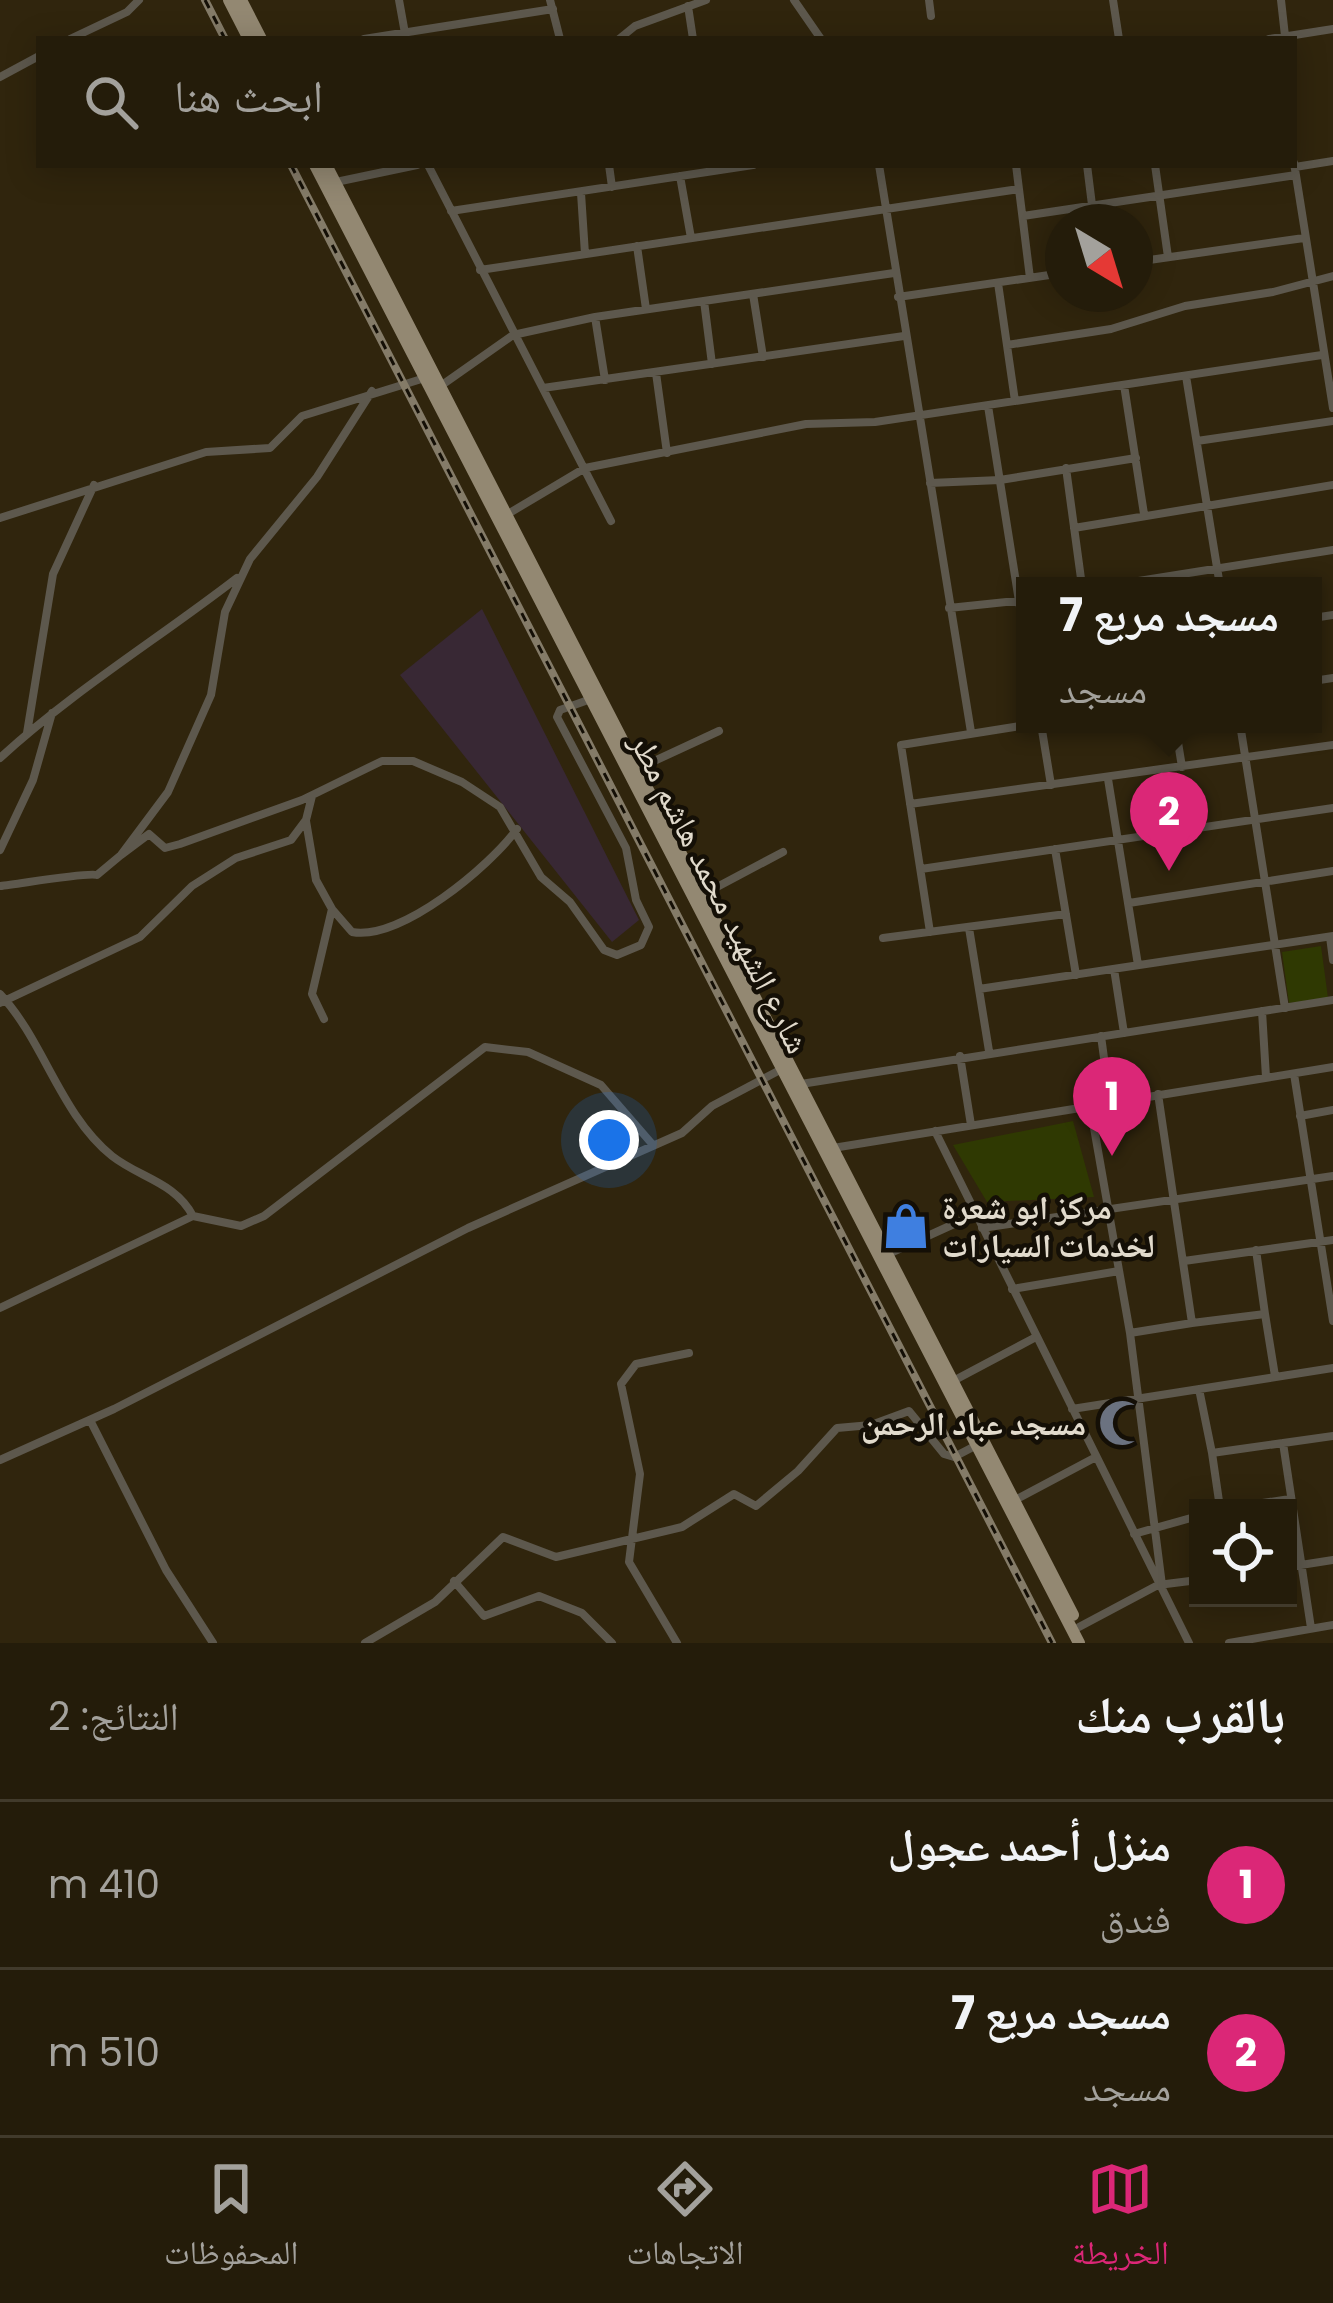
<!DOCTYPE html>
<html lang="ar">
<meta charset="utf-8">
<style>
:root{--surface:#241c0a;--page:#2c2513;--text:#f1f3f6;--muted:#a3a19c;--line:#413a2b;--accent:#db2777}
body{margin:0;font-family:Poppins,"Noto Naskh Arabic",sans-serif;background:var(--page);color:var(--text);direction:rtl}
.controls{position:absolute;right:36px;bottom:36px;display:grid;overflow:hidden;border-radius:0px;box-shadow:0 6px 30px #0003}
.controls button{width:108px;height:108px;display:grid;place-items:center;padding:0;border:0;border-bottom:3px solid var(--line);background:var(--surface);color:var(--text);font:60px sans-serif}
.compass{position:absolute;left:1045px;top:204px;width:108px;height:108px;border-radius:50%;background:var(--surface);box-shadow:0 6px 30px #0003;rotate:142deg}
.you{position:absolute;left:609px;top:1140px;width:42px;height:42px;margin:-30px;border:9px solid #fff;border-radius:50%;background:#1a73e8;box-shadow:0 0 0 18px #1a73e833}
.badge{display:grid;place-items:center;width:78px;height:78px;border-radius:50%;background:var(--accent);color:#fff;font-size:39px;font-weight:700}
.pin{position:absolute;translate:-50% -99px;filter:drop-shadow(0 3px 6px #0008)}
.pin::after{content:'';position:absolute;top:63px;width:42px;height:36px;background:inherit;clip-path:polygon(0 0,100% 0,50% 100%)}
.popup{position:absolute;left:1016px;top:577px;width:306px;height:156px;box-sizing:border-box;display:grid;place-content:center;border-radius:0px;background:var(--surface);filter:drop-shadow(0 3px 9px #0005);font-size:39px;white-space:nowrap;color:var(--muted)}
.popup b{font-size:45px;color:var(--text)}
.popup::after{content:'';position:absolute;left:50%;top:100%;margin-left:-24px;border:24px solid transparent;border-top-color:var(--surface)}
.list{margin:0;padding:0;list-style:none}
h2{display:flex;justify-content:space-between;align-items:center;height:156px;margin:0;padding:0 48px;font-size:51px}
h2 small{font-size:39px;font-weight:400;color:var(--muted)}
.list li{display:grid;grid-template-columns:78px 1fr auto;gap:36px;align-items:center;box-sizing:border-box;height:168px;padding:0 48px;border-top:3px solid var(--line)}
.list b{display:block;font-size:45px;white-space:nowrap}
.list p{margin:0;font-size:39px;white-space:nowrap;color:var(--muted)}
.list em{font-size:39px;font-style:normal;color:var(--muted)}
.icon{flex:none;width:66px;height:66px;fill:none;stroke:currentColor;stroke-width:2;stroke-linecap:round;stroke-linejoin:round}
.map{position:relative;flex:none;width:1333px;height:1643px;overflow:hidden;direction:ltr}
.search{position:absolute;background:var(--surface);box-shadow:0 6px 30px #0003;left:36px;right:36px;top:36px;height:132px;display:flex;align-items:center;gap:30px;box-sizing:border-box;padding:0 42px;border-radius:0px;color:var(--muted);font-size:45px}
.sheet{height:492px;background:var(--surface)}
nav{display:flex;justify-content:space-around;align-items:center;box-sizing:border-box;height:168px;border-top:3px solid var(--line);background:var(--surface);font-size:33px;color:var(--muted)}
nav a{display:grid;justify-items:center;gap:6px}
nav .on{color:var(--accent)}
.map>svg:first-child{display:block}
.education{fill:#382834}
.green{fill:#2f3902}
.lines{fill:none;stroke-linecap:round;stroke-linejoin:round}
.minor{stroke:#5d584d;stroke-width:8}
.primary{stroke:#938872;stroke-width:12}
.rail-casing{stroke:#847b68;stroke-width:8}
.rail{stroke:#140f06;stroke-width:3;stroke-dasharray:9;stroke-linecap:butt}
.labels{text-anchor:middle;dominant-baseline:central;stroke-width:9;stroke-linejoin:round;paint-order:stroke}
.street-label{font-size:33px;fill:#e1dacc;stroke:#140f06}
.poi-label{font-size:33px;font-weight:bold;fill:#e1dacc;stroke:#140f06;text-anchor:start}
</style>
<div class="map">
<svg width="1333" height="1643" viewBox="0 0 1333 1643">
<rect width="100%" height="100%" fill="#30250d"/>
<path class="education" d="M 482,609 L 639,920 L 612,942 L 400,675 Z"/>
<path class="green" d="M 1321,946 L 1328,998 L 1289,1003 L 1282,952 Z
M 1073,1121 L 1094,1197 L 987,1202 L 953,1145 Z"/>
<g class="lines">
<path class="minor" d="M 399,0 L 406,39
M 550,0 L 560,39
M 794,0 L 821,39
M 929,0 L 931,16
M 1113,0 L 1119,39
M 1281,0 L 1285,36
M 688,6 L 693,39
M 70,39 L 127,12 L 139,0
M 364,39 L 553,9
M 619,39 L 635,26 L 706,0
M 1269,39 L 1333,29
M 0,77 L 39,56
M 1294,163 L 1333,408
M 428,165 L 611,521
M 609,165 L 612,187
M 879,165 L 971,732
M 1016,165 L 1030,278
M 1087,165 L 1092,205
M 1155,165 L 1168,257
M 1295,167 L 1333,161
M 680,176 L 691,238
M 336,182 L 417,165
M 581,193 L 585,254
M 451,211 L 753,165
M 1023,216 L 1296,175
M 637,246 L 646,309
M 1135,262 L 1304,238
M 480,270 L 1019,189
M 998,283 L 1015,401
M 753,294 L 763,357
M 898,297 L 1063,273
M 704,301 L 712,364
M 595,317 L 605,380
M 1007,345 L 1111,329 L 1185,306 L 1273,292 L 1333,276
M 656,373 L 667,453
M 1186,376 L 1220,586
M 442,385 L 513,335 L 595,317 L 894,273
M 1124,385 L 1144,514
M 543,388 L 904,336
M 988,406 L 1025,639
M 1197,441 L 1333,421
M 1066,468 L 1082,586
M 930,483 L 1000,480 L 1136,458
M 506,515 L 585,468 L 806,424 L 875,422 L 1322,355
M 0,518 L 206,452 L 270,448 L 302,416 L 428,377
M 1074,528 L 1333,485
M 1107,586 L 1333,550
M 949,608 L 1025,600
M 1313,618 L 1333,615
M 1313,681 L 1333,678
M 1041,724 L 1051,785
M 1175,724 L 1182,767
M 1240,724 L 1285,1008
M 27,733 L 53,574 L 94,485
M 0,758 C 73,691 158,639 237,578
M 637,769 L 719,731
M 1108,779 L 1138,965
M 910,804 L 1333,745
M 306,821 L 316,880 L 332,909 L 312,994 L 324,1019
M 1055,849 L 1076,975
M 0,850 L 33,780 L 52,713
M 121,855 L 149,834 L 165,848 L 180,844 L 302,800 L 382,761 L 413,761 L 462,782 L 500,807 L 541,877 L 570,902 L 604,950 L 617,955 L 641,945 L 649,927 L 636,900 L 626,848 L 557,717 L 560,710 L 591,699
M 921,869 L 1333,808
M 0,886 C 19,884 87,872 97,875 L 121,855 L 168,792 L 211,695 L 225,612 L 250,559 L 317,477 L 372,391
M 702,895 L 783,852
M 1129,903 L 1333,871
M 332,909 L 352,932 C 401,941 490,866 517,829
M 969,928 L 989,1051
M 930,932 L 901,745 L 1033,724
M 1330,937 L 1333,960
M 883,938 L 1066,914
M 1114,969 L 1124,1033
M 979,989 L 1333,936
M 0,994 C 44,1041 60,1114 112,1156 C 140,1178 175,1182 193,1216
M 0,1003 L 140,937 L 192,886 L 236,858 L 291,840 L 306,820 L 312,796
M 1262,1011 L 1266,1077
M 1101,1036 L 1110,1102
M 960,1056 L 971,1125
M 1294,1074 L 1333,1321
M 801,1084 L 1333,1000
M 1090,1105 L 1130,1333 L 1162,1585
M 1300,1116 L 1333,1110
M 935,1131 L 1189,1643
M 833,1148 L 1333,1067
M 982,1228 L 1333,1176
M 886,1255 L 976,1214
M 1184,1261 L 1333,1240
M 1012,1289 L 1119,1271
M 0,1308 L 193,1216 L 241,1226 L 264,1216 L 485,1047 L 528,1052 L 601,1085 L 653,1145
M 1265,1314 L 1275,1376
M 1192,1323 L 1265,1314 L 1256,1250
M 1130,1333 L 1192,1323 L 1158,1094
M 953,1381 L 1036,1337
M 1199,1389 L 1212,1453 L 1333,1436
M 1072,1409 L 1333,1368
M 90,1420 L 166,1570 L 213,1643
M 1283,1443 L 1311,1628
M 1212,1453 L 1220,1508
M 0,1460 L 114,1409 L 468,1228 L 682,1133 L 712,1106 L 780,1070
M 1013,1501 L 1096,1457
M 1229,1508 L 1290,1499
M 1134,1534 L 1198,1516
M 1288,1567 L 1333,1560
M 454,1581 L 484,1616 L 539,1596 L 582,1613 L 612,1643
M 1079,1627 L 1158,1585 L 1198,1580
M 365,1643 L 435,1602 L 503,1537 L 556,1557 L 682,1527 L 734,1494 L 756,1506 L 798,1471 L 837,1428 L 871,1425 L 909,1411 L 944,1454 L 954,1457 L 975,1446
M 677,1643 L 629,1562 L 640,1474 L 621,1384 L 636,1364 L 689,1353
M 1229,1643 L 1333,1625"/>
<path class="primary" d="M 229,0 L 249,39
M 241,0 L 261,39
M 315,165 L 1079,1643
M 326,165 L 1073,1615"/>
<defs>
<path id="rail" d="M 205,0 L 225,39
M 291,165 L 1052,1643"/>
</defs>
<use href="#rail" class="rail-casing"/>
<use href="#rail" class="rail"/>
</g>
<defs>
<symbol id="shop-bare" viewBox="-9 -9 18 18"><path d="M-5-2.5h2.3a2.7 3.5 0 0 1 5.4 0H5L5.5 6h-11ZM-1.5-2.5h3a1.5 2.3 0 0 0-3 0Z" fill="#3f7fe0" stroke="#140f06" stroke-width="2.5" paint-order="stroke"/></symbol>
<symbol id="mosque-bare" viewBox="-9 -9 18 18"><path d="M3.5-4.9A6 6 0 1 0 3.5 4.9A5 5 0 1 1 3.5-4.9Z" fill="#6b7280" stroke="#140f06" stroke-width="2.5" paint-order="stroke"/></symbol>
</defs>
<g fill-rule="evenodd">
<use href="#shop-bare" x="873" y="1193" width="66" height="66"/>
<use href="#mosque-bare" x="1089" y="1390" width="66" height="66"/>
</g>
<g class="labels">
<g class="street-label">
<text transform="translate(720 893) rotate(63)">شارع الشهيد محمد هاشم مطر</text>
</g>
<g class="poi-label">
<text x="942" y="1207">مركز ابو شعرة<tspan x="942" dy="38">لخدمات السيارات</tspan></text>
<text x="1086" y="1423" text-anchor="end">مسجد عباد الرحمن</text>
</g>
</g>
</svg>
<div class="controls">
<button><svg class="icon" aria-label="locate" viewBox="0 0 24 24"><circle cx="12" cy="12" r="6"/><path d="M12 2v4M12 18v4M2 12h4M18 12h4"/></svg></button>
</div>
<svg class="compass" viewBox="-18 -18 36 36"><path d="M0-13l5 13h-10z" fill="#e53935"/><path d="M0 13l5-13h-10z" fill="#a3a19c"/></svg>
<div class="you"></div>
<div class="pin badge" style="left:1112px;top:1156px">1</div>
<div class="pin badge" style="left:1169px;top:871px">2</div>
<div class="popup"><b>مسجد مربع 7</b>مسجد</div>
<div class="search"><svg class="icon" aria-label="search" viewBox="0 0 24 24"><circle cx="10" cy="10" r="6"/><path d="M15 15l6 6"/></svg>ابحث هنا</div>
</div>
<section class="sheet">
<h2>بالقرب منك<small>النتائج: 2</small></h2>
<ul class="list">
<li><span class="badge">1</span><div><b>منزل أحمد عجول</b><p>فندق</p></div><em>410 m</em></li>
<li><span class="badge">2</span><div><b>مسجد مربع 7</b><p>مسجد</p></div><em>510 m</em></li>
</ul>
</section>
<nav>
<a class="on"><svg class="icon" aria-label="map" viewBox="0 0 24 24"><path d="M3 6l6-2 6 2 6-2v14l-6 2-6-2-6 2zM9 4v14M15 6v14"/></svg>الخريطة</a>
<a><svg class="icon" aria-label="directions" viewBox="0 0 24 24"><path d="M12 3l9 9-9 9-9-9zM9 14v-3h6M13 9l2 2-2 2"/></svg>الاتجاهات</a>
<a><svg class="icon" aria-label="saved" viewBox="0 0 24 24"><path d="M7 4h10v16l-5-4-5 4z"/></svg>المحفوظات</a>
</nav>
